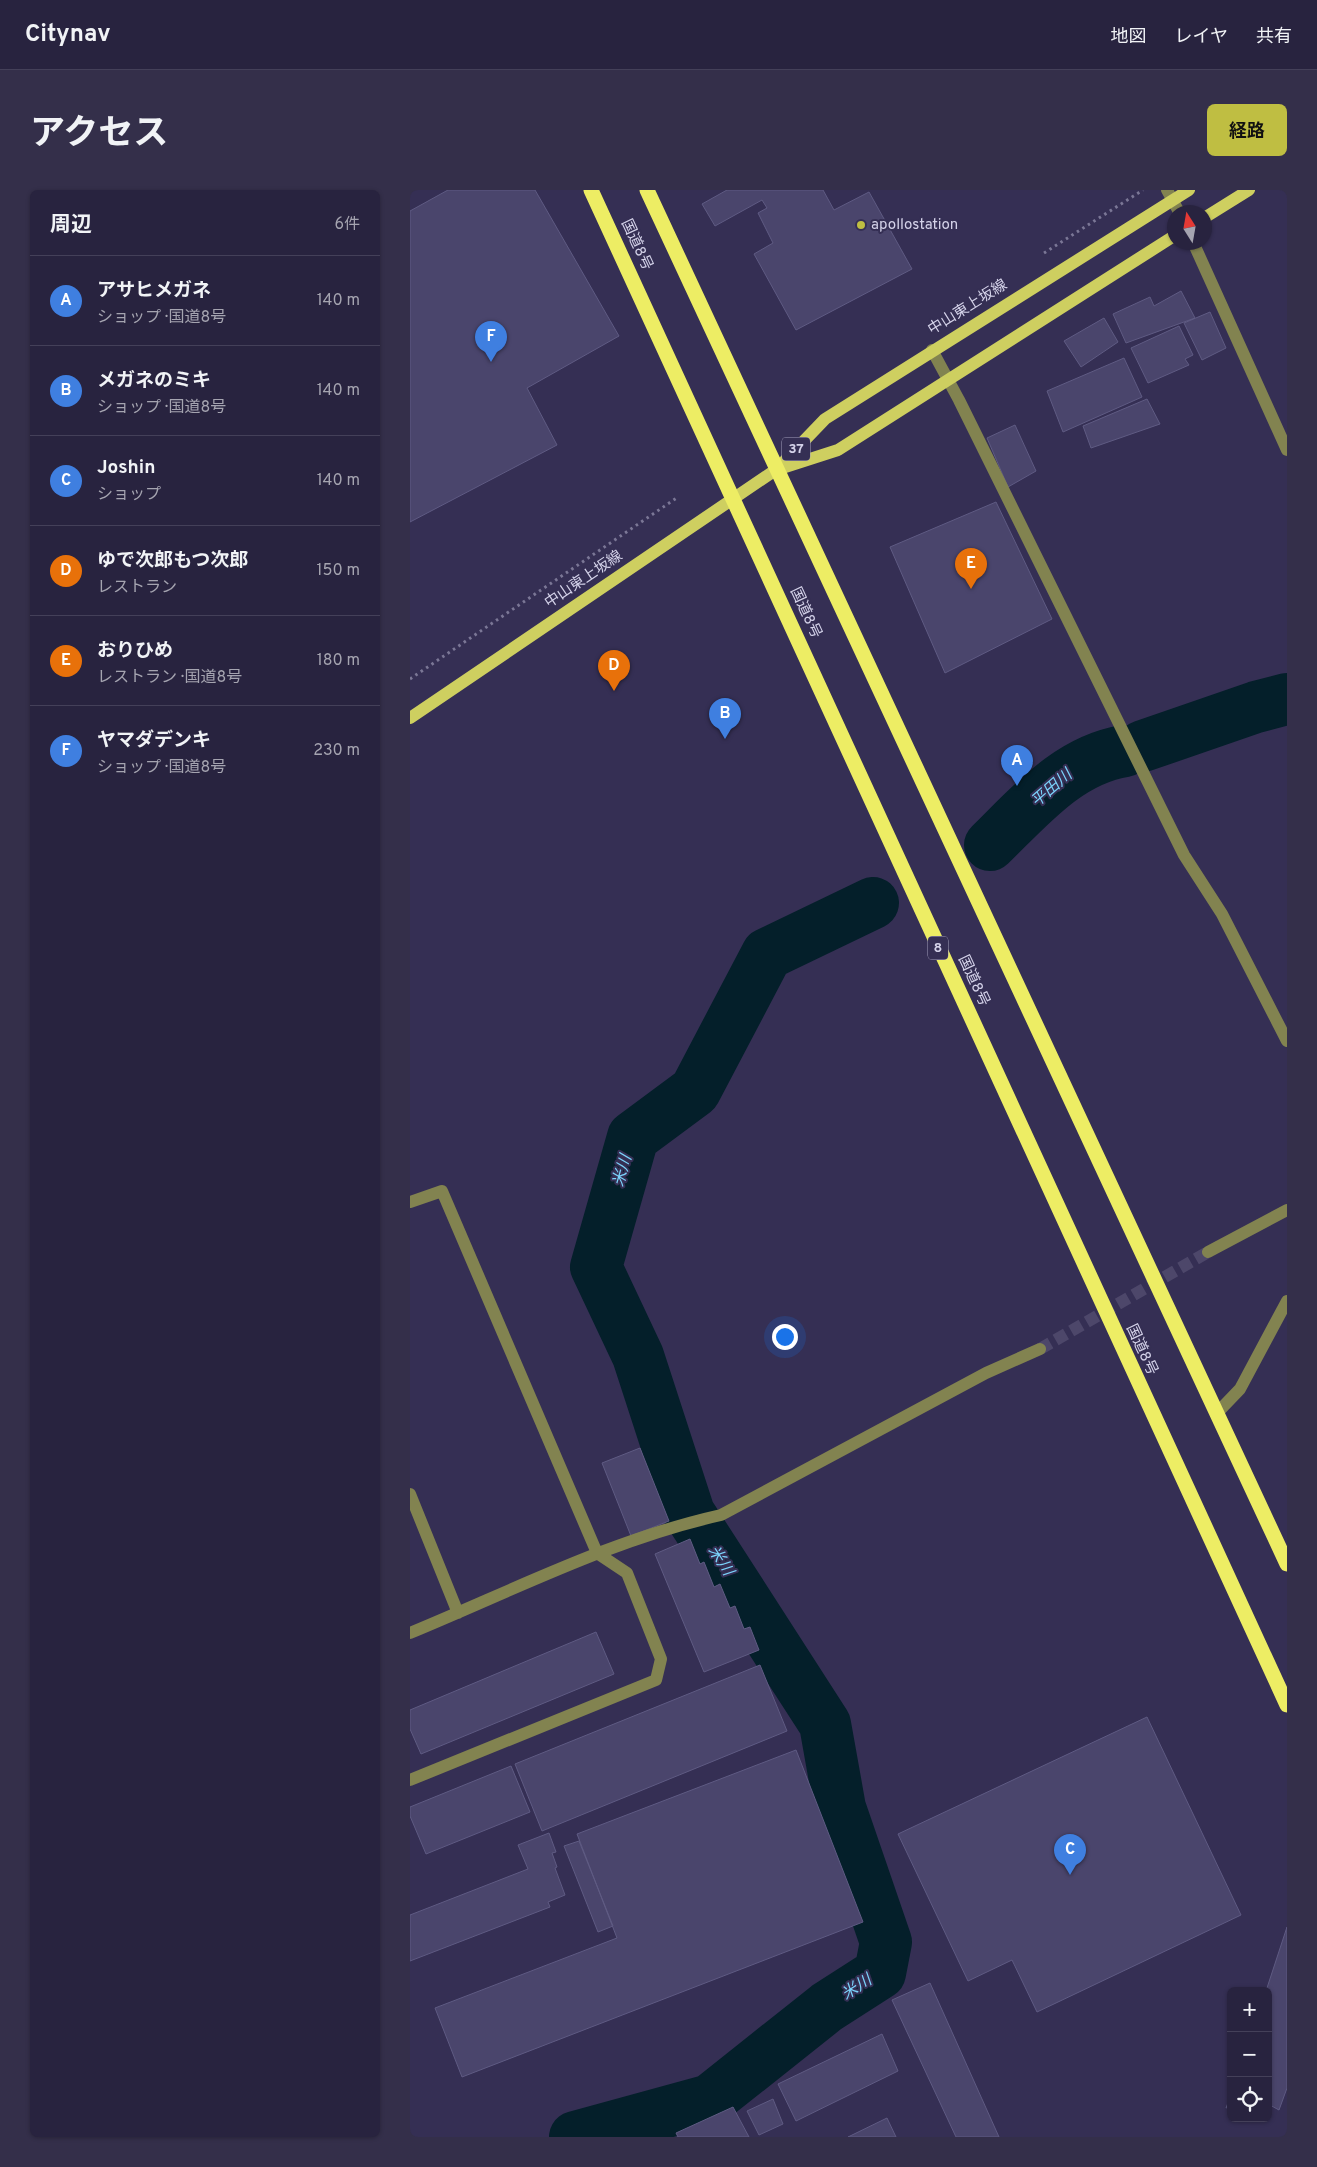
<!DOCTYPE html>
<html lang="ja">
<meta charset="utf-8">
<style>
:root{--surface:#28233f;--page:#342f4a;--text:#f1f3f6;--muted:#a5a4b0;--line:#444059;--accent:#bfbe42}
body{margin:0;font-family:Overpass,"Noto Sans JP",sans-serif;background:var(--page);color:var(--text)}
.controls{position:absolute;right:15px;bottom:15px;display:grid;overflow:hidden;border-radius:8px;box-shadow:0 1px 4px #0004}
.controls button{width:45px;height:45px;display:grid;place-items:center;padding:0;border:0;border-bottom:1px solid var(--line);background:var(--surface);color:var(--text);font:25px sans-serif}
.compass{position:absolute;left:757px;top:15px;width:45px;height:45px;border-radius:50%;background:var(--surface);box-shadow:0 1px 4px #0004;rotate:349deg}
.you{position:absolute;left:374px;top:1146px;width:18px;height:18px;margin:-12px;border:4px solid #fff;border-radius:50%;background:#1a73e8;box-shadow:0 0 0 8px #1a73e833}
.badge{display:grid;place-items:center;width:32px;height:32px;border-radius:50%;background:var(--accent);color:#fff;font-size:16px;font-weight:700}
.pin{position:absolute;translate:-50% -41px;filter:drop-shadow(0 1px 2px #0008)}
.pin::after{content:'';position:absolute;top:26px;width:18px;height:15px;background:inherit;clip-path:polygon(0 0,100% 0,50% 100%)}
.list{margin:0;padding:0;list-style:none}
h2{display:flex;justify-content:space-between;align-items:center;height:65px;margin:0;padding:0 20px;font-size:21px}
h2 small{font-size:16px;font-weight:400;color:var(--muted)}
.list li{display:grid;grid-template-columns:32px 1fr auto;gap:15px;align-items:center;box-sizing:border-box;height:90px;padding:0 20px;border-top:1px solid var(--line)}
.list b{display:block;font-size:19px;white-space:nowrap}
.list p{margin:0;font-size:16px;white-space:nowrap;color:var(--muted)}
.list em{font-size:16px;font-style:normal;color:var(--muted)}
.icon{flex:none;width:28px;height:28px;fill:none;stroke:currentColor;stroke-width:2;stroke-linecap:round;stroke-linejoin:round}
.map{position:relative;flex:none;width:877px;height:1947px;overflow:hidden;border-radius:8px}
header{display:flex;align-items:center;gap:30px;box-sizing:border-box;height:70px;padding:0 25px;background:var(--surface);border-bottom:1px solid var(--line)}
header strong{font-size:24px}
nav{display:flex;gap:28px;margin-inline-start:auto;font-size:18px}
.intro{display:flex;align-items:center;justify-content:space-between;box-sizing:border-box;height:120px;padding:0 30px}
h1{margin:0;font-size:35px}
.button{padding:12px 22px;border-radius:8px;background:var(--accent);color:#111;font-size:18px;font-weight:700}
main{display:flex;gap:30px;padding:0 30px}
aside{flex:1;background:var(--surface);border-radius:8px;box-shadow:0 1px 4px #0004}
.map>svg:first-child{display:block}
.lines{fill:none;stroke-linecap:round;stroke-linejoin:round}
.river{stroke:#041f2a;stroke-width:52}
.building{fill:#4a456c;stroke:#5f5b83}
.minor-tunnel{stroke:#4d476a;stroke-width:12;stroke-dasharray:12 6;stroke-linecap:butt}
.path{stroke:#7b7796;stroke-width:3;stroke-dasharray:2.5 4;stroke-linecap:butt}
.minor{stroke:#828350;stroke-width:12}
.major{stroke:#cecf60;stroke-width:12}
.highway{stroke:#eded64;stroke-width:15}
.poi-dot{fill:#bfbe42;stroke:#352f54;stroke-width:2}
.labels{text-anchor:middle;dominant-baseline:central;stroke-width:4;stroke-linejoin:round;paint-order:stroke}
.shield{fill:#352f54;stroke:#a4a1bc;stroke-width:1}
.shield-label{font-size:14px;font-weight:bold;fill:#d4d2e9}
.poi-label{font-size:15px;fill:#d4d2e9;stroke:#352f54;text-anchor:start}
.street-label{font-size:15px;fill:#d4d2e9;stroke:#352f54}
.water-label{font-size:16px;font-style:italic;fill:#7bd3fb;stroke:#352f54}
</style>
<header>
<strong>Citynav</strong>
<nav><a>地図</a><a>レイヤ</a><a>共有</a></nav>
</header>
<div class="intro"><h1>アクセス</h1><a class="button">経路</a></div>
<main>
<aside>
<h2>周辺<small>6件</small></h2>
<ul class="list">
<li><span class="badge" style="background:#3f7fe0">A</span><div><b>アサヒメガネ</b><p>ショップ · 国道8号</p></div><em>140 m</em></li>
<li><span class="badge" style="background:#3f7fe0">B</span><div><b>メガネのミキ</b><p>ショップ · 国道8号</p></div><em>140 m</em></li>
<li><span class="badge" style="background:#3f7fe0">C</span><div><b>Joshin</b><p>ショップ</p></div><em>140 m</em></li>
<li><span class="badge" style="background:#e8710a">D</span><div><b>ゆで次郎もつ次郎</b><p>レストラン</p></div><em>150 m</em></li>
<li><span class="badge" style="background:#e8710a">E</span><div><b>おりひめ</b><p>レストラン · 国道8号</p></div><em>180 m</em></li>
<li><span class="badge" style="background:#3f7fe0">F</span><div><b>ヤマダデンキ</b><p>ショップ · 国道8号</p></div><em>230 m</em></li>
</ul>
</aside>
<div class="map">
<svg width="877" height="1947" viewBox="0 0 877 1947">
<rect width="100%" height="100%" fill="#352f54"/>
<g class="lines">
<path class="river" d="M 733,556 L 846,517 L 877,509
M 580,655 C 620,616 658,570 715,561
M 165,1947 L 300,1910 L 417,1817 L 470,1783 L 476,1752 L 430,1618 L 415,1534 L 279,1323 L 228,1166 L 186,1077 L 223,947 L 285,901 L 357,764 L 463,713"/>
</g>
<path class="building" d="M 38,0 L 125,0 L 209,146 L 117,198 L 147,255 L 0,332 L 0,21 Z
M 317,0 L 413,0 L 424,20 L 459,2 L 502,79 L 386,140 L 344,64 L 363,53 L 348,23 L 357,18 L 352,10 L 305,36 L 292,14 Z
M 771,101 L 785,128 L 716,153 L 703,124 L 740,107 L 744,116 Z
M 800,122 L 816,158 L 792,170 L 774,133 Z
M 694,128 L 708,152 L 671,177 L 654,151 Z
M 769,136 L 783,165 L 775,169 L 779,175 L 738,193 L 721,158 Z
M 714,168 L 732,207 L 653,242 L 637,201 Z
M 737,209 L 750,234 L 681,258 L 673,236 Z
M 605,235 L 626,281 L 598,297 L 577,248 Z
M 586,312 L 642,429 L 535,483 L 480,357 Z
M 230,1258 L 259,1331 L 221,1346 L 192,1273 Z
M 280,1349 L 290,1374 L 294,1372 L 304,1397 L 310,1394 L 320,1418 L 325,1416 L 334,1439 L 340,1437 L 349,1460 L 294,1482 L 245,1364 Z
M 186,1442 L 204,1484 L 11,1564 L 0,1539 L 0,1520 Z
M 350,1475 L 377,1541 L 132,1641 L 105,1574 Z
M 737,1527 L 831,1725 L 627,1822 L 602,1770 L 558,1791 L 488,1644 Z
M 386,1560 L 453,1732 L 52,1887 L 25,1818 L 207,1748 L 167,1644 Z
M 101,1576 L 120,1622 L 16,1664 L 0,1626 L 0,1617 Z
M 139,1643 L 146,1662 L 142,1663 L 147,1677 L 145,1678 L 155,1705 L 138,1712 L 140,1717 L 0,1771 L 0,1725 L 118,1679 L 108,1655 Z
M 169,1651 L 203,1736 L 188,1742 L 154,1656 Z
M 877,1737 L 877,1898 L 869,1920 L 858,1914 L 858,1801 L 856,1801 Z
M 520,1793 L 589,1947 L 546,1947 L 482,1810 Z
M 472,1844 L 488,1881 L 386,1931 L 368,1894 Z
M 821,1905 L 821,1916 L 816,1918 Z
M 363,1909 L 373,1934 L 349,1945 L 337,1921 Z
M 323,1917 L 339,1947 L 268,1947 L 266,1943 Z
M 477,1928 L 486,1947 L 438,1947 Z"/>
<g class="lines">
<path class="minor-tunnel" d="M 630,1159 L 798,1062"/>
<path class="path" d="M 634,63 L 733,0
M 0,489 L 268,307"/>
<path class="minor" d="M 757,0 L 769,22
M 783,52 L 877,260
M 522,160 L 549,210 L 774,665 L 812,724 L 877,851
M 0,1012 L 32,1001 L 187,1363 L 217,1383 L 251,1469 L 246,1490 L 0,1590
M 798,1062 L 877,1020
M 806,1224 L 830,1199 L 877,1111
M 0,1304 L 48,1423
M 0,1443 C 102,1401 203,1349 311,1325 L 576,1183 L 630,1159"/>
<path class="major" d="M 794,28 L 839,0
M 369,279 L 428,260 L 764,46
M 0,528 L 367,279 L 415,229 L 779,0"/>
<path class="highway" d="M 181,0 L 877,1515
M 237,0 L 877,1374"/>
</g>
<circle class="poi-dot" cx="451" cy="35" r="5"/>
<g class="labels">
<g class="shield">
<rect x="372" y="247.5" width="28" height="23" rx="4"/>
<rect x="518" y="746.5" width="20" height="23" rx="4"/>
</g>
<g class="shield-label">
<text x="386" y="259">37</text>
<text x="528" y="758">8</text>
</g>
<g class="poi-label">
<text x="461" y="35">apollostation</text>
</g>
<g class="street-label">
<text transform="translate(226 55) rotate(65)">国道8号</text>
<text transform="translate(558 118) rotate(-32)">中山東上坂線</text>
<text transform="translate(174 390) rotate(-34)">中山東上坂線</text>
<text transform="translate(395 423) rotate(65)">国道8号</text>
<text transform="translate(563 791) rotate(65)">国道8号</text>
<text transform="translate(731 1160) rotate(65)">国道8号</text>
</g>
<g class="water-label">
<text transform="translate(642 599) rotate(-41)">平田川</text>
<text transform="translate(213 981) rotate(-74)">米川</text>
<text transform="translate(310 1371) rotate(57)">米川</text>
<text transform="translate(447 1798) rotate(-33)">米川</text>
</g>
</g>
</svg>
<div class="controls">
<button>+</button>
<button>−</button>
<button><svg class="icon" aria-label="locate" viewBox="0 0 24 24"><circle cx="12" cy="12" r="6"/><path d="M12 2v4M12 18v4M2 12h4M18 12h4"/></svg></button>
</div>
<svg class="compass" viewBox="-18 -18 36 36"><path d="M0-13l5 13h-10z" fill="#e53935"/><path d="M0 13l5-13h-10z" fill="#a5a4b0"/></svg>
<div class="you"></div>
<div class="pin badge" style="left:607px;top:596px;background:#3f7fe0">A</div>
<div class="pin badge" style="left:315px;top:549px;background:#3f7fe0">B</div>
<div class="pin badge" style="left:660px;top:1685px;background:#3f7fe0">C</div>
<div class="pin badge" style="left:204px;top:501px;background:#e8710a">D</div>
<div class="pin badge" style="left:561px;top:399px;background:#e8710a">E</div>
<div class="pin badge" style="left:81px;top:172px;background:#3f7fe0">F</div>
</div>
</main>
